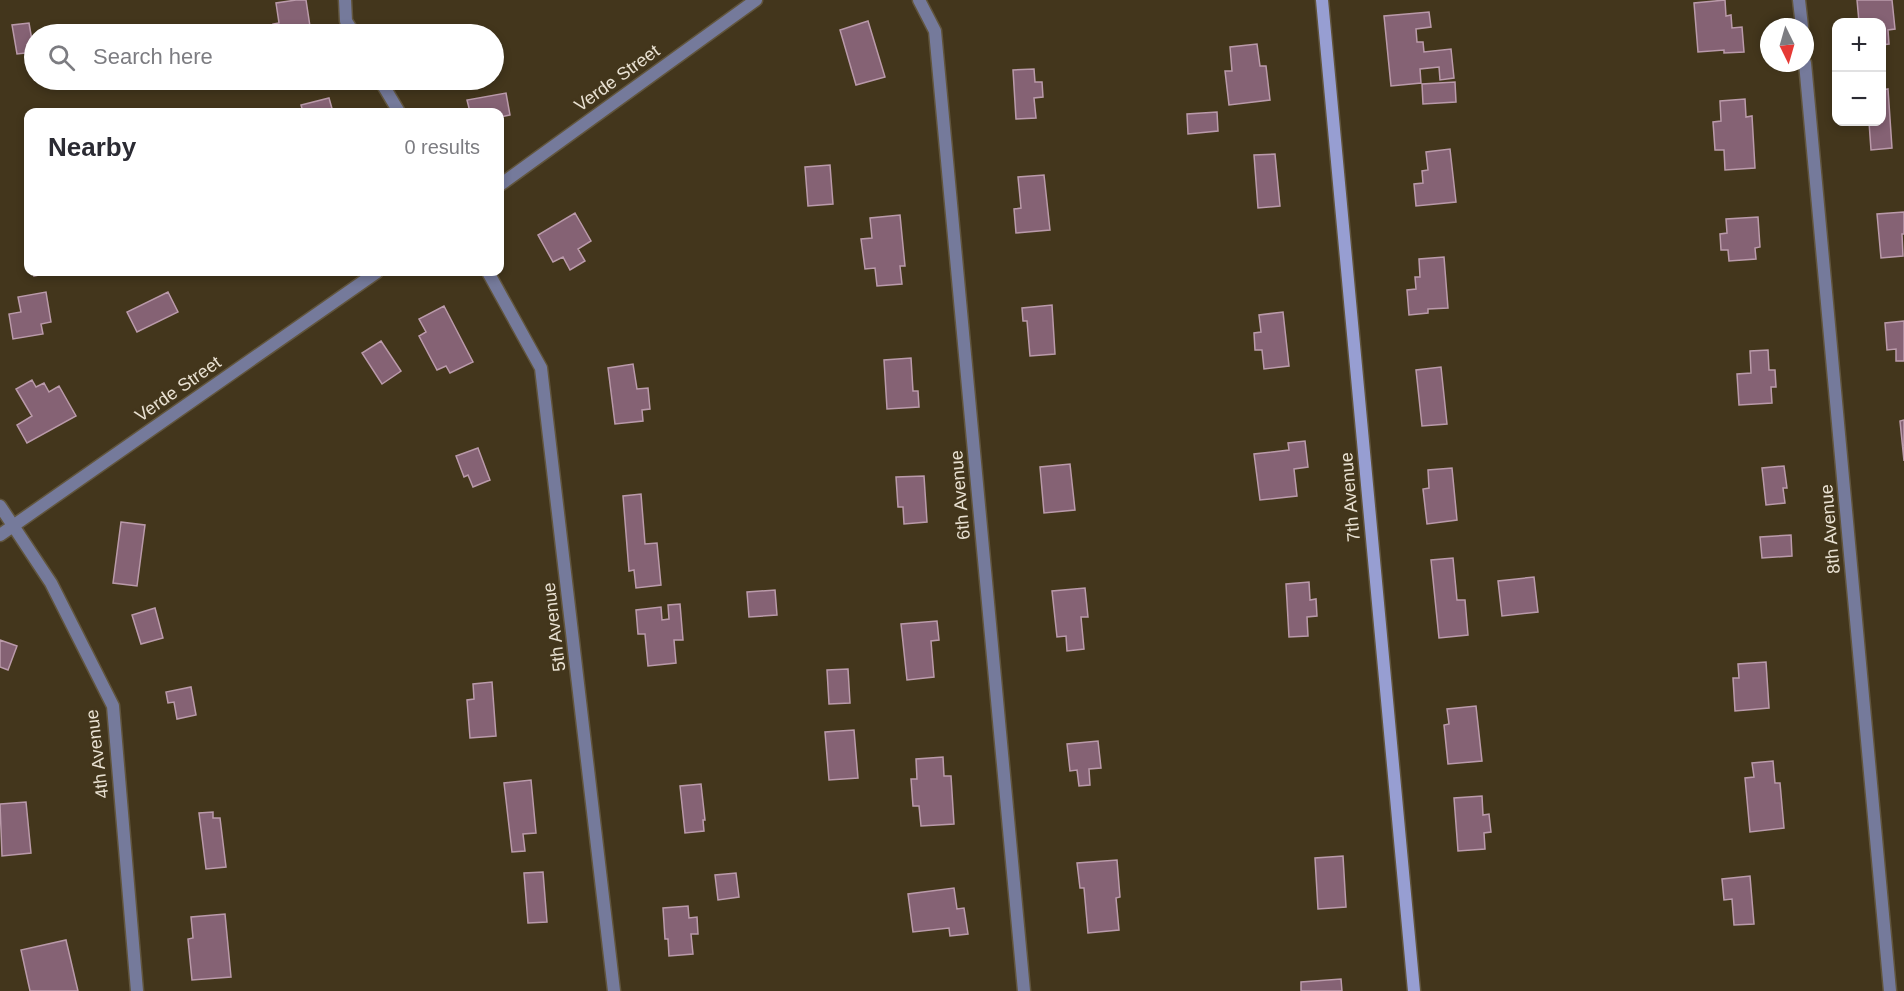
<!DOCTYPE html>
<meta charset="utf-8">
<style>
:root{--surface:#fff;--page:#f2f2f3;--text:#2b2b33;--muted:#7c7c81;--line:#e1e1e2}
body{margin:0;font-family:Helvetica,sans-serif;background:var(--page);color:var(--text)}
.controls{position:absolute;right:18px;top:18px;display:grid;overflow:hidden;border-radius:12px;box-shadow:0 3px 9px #0003}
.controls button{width:54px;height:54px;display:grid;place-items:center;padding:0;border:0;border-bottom:2px solid var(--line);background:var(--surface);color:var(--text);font:30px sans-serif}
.compass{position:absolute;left:1760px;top:18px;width:54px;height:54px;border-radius:50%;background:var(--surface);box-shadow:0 3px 9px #0003;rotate:175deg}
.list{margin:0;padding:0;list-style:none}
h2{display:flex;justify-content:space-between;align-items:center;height:78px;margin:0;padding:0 24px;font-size:26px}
h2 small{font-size:20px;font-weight:400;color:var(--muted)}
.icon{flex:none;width:33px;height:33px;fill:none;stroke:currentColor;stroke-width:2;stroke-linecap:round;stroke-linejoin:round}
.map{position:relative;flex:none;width:1904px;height:991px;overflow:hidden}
.search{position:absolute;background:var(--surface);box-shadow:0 3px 9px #0003;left:24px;top:24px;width:480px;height:66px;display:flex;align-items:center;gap:15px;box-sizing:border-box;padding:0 21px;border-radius:33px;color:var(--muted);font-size:22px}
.panel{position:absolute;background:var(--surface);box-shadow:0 3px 9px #0003;left:24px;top:108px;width:480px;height:168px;border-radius:12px}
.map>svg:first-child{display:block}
.building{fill:#856274;stroke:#ba9aaa;stroke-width:1.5}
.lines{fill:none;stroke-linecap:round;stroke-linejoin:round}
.street-casing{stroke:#61553d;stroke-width:15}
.secondary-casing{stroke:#61553d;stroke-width:15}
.street{stroke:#757a9b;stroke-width:12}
.secondary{stroke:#979ed2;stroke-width:12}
.labels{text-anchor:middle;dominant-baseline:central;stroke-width:5;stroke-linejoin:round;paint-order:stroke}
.street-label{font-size:18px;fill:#e9e1d2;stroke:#43361c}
</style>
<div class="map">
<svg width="1904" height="991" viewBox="0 0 1904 991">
<rect width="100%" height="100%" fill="#43361c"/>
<path class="building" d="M 296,0 L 306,0 L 311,33 L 308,34 L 275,34 L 273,24 L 279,23 L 276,3 Z
M 1725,0 L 1726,16 L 1731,15 L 1732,28 L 1742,27 L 1744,52 L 1724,53 L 1724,50 L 1698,52 L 1694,3 Z
M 1857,0 L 1892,0 L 1895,29 L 1888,30 L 1889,44 L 1882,45 L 1882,22 L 1859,22 Z
M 1429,12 L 1431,27 L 1416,29 L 1417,42 L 1423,42 L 1424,52 L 1451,49 L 1454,78 L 1440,80 L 1439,67 L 1420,69 L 1421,83 L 1391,86 L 1384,16 Z
M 868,21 L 885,77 L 856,85 L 840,30 Z
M 29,23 L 34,52 L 17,54 L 12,25 Z
M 1257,44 L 1260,66 L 1266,66 L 1270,100 L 1229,105 L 1225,71 L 1232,71 L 1230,47 Z
M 1034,69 L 1035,82 L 1042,82 L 1043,97 L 1034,98 L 1036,118 L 1016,119 L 1013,70 Z
M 1455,82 L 1456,102 L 1423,104 L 1422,84 Z
M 1888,89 L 1892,148 L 1871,150 L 1869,122 L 1882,122 L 1882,90 Z
M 506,93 L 510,115 L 500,117 L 500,112 L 470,112 L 467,100 Z
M 329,98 L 333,112 L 303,112 L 301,105 Z
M 1745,99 L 1746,117 L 1752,116 L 1755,168 L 1725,170 L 1724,150 L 1715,150 L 1713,122 L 1721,121 L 1720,101 Z
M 1217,112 L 1218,131 L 1188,134 L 1187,114 Z
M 1450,149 L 1456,202 L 1416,206 L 1414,184 L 1423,183 L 1422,171 L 1428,170 L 1426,152 Z
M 1275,154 L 1280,206 L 1258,208 L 1254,155 Z
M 830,165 L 833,204 L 808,206 L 805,167 Z
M 1044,175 L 1050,230 L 1016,233 L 1014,209 L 1021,208 L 1018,177 Z
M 1904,212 L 1904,234 L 1902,234 L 1903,256 L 1881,258 L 1877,214 Z
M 575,213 L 591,241 L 578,249 L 585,261 L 570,270 L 563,257 L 553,262 L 538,235 Z
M 900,215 L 905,266 L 900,266 L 902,284 L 877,286 L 875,268 L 865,269 L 861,239 L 872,238 L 870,218 Z
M 1758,217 L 1760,247 L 1755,248 L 1756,259 L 1729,261 L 1728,250 L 1721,250 L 1720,234 L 1727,233 L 1726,219 Z
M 1444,257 L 1448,308 L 1428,309 L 1428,313 L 1409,315 L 1407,290 L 1416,289 L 1415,277 L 1420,277 L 1419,259 Z
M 34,272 L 53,272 L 34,276 Z
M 46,292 L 51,322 L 41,324 L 43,334 L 13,339 L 9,314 L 21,312 L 18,297 Z
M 168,292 L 178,312 L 137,332 L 127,312 Z
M 1052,305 L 1055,354 L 1030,356 L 1027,321 L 1023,321 L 1022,308 Z
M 444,306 L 473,362 L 450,373 L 446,366 L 437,370 L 419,336 L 426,332 L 419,319 Z
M 1283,312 L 1289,366 L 1264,369 L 1262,350 L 1255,350 L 1254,333 L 1261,332 L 1259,315 Z
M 1904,321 L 1904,361 L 1896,361 L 1896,349 L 1887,350 L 1885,323 Z
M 381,341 L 401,371 L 382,384 L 362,353 Z
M 1768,350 L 1769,370 L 1775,370 L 1776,387 L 1771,387 L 1772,403 L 1739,405 L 1737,374 L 1751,373 L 1750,351 Z
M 911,358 L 913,391 L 918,391 L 919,407 L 887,409 L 884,360 Z
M 633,364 L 637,389 L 648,388 L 650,409 L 642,410 L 643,421 L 615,424 L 608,368 Z
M 1441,367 L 1447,424 L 1422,426 L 1416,370 Z
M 32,380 L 36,387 L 44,383 L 49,392 L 59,386 L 76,416 L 27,443 L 17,425 L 32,416 L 16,389 Z
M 1904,420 L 1904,461 L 1900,421 Z
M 1305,441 L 1308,467 L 1294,469 L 1297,496 L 1260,500 L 1254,454 L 1289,450 L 1288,443 Z
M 478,448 L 490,480 L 473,487 L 468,475 L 464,477 L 456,456 Z
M 1070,464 L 1075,510 L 1044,513 L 1040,467 Z
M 1784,466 L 1787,488 L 1783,488 L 1785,503 L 1766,505 L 1762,468 Z
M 1452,468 L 1457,520 L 1427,524 L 1423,489 L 1429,488 L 1428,470 Z
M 924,476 L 927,522 L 904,524 L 903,507 L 898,507 L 896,477 Z
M 641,494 L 645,544 L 657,543 L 661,585 L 636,588 L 634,570 L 629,571 L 623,496 Z
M 121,522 L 145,525 L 137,586 L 113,583 Z
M 1791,535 L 1792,556 L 1762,558 L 1760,537 Z
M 1453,558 L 1457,600 L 1465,600 L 1468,635 L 1439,638 L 1431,560 Z
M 1534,577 L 1538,612 L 1502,616 L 1498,581 Z
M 1309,582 L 1310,600 L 1316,599 L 1317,616 L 1307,617 L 1308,636 L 1289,637 L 1286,584 Z
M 1085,588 L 1088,617 L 1081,617 L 1084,649 L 1067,651 L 1066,636 L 1057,637 L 1052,591 Z
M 775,590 L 777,615 L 749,617 L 747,592 Z
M 680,604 L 683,640 L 674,640 L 676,663 L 648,666 L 645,634 L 638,634 L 636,610 L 661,607 L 662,620 L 669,619 L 668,605 Z
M 155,608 L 163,638 L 141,644 L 132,615 Z
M 937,621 L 939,640 L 931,641 L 934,677 L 907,680 L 901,624 Z
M 0,640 L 17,646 L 8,670 L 0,667 Z
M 1766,662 L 1769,708 L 1735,711 L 1733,678 L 1739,678 L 1738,664 Z
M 848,669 L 850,703 L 829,704 L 827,670 Z
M 492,682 L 496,736 L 470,738 L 467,700 L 474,699 L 473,684 Z
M 191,687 L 196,715 L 177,719 L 174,702 L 168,703 L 166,692 Z
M 1476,706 L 1482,761 L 1448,764 L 1444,725 L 1449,724 L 1447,709 Z
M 854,730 L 858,778 L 829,780 L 825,732 Z
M 1098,741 L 1101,768 L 1089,769 L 1090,785 L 1079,786 L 1077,770 L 1070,771 L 1067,744 Z
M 943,757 L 944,776 L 951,776 L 954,824 L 921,826 L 919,806 L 913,806 L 911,779 L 917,779 L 916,759 Z
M 1773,761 L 1775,783 L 1780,783 L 1784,828 L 1750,832 L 1745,778 L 1754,777 L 1752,763 Z
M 531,780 L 536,833 L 523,834 L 525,851 L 512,852 L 504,783 Z
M 701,784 L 705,820 L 703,820 L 704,831 L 685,833 L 680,786 Z
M 1482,796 L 1483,815 L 1489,814 L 1491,832 L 1484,833 L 1485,849 L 1458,851 L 1454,798 Z
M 26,802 L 31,853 L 2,856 L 0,804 Z
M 213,812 L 213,818 L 220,818 L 226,867 L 206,869 L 199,813 Z
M 1343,856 L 1346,907 L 1318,909 L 1315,858 Z
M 1117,860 L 1120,897 L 1116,898 L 1119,930 L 1088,933 L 1084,888 L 1080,888 L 1077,863 Z
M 543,872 L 547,922 L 528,923 L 524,873 Z
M 736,873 L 739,897 L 718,900 L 715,875 Z
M 1750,876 L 1754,924 L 1734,925 L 1732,899 L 1724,900 L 1722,879 Z
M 954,888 L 957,909 L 964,908 L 968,934 L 950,936 L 949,928 L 913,932 L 908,894 Z
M 688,906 L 689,918 L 697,917 L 698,934 L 691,934 L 693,954 L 669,956 L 668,939 L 665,939 L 663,908 Z
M 225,914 L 231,977 L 192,980 L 188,939 L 193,938 L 191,917 Z
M 66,940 L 78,991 L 30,991 L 21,950 Z
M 1341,979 L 1342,991 L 1301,991 L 1301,982 Z"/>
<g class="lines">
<defs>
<path id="street" d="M 345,0 L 346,21 L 354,34
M 919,0 L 935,31 L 1024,991
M 1799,0 L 1802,27
M 1805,63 L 1890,991
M 380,80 L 399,112
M 500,185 L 756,0
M 488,272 L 541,368 L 614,991
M 0,506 L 51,583 L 113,706 L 137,991
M 0,535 L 377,272"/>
<path id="secondary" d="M 1322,0 L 1414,991"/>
</defs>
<use href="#street" class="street-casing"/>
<use href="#secondary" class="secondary-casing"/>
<use href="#street" class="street"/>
<use href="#secondary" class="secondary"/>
</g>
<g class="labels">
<g class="street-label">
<text transform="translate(617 78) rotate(-36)">Verde Street</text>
<text transform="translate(178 389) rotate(-35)">Verde Street</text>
<text transform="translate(960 495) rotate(-95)">6th Avenue</text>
<text transform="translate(1350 497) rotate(-95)">7th Avenue</text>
<text transform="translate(1830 529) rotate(-95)">8th Avenue</text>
<text transform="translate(554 627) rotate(-97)">5th Avenue</text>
<text transform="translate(97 754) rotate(-97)">4th Avenue</text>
</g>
</g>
</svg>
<div class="controls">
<button>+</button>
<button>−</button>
</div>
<svg class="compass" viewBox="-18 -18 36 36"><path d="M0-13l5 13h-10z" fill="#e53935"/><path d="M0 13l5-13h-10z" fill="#7c7c81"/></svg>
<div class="search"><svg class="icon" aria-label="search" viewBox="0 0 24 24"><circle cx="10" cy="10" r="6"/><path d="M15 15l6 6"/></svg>Search here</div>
<section class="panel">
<h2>Nearby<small>0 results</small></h2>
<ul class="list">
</ul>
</section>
</div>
